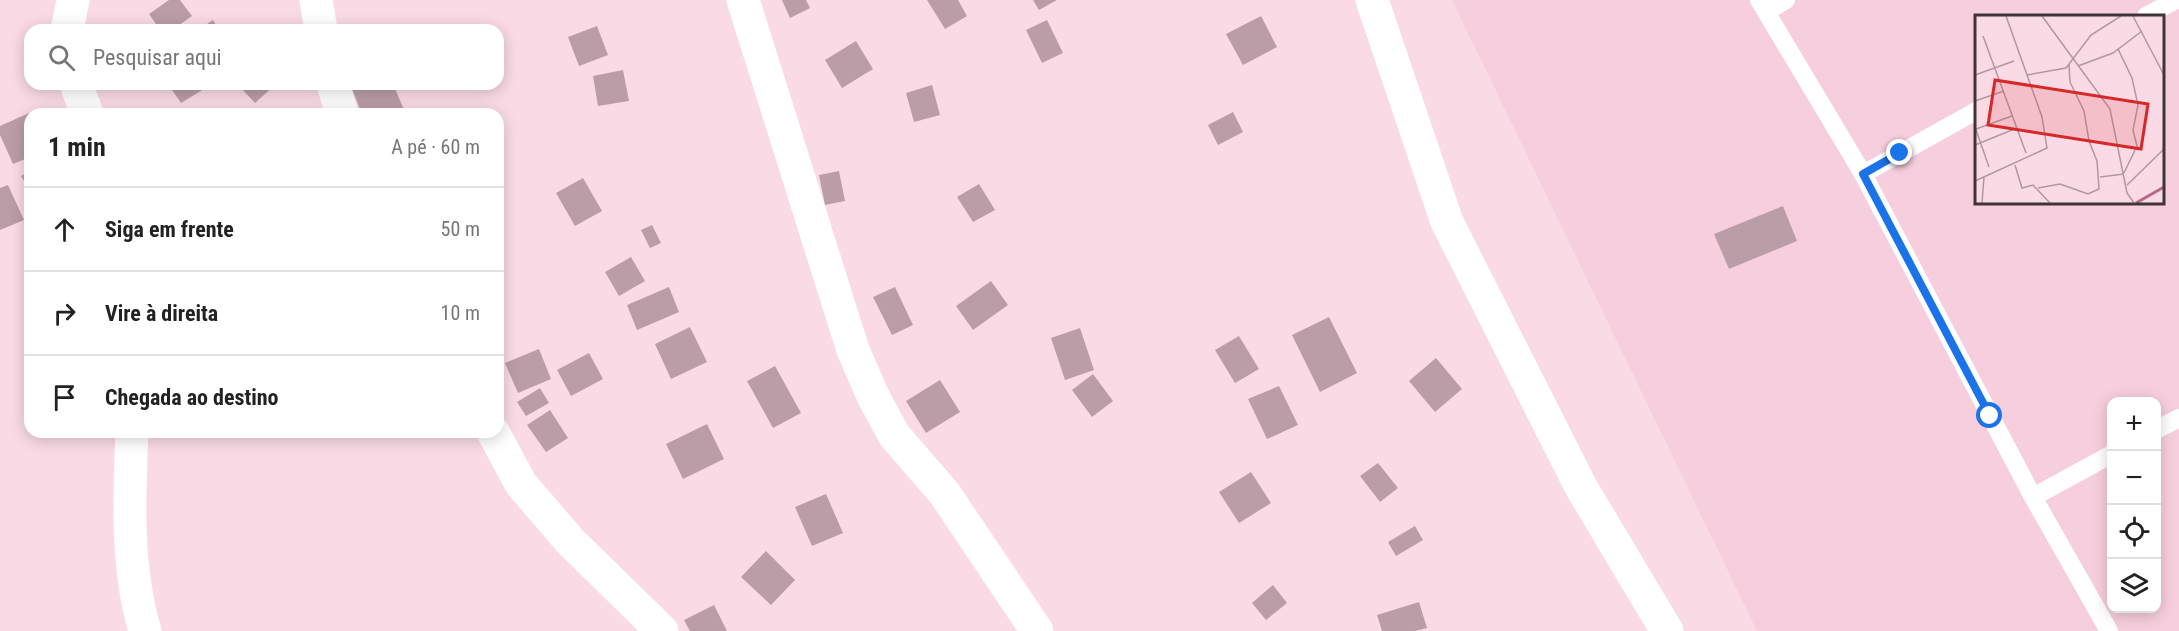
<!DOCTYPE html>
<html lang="pt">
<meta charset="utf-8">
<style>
:root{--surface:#fff;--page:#f2f2f2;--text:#222;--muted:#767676;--line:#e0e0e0}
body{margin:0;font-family:"Roboto Condensed",sans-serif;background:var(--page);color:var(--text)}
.controls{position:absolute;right:18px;bottom:18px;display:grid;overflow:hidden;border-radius:12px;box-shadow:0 3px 15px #0003}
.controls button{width:54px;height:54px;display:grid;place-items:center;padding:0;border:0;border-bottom:2px solid var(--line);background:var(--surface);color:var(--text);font:30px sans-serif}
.stop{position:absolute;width:18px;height:18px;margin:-14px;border:4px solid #1a73e8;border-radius:50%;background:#fff}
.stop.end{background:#1a73e8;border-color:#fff;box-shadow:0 2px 6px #0008}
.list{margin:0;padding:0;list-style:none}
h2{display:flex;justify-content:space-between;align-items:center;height:78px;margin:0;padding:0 24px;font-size:26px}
h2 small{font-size:20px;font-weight:400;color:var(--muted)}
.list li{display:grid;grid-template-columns:39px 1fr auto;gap:18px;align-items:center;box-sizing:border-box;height:84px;padding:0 24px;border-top:2px solid var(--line)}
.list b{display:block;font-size:22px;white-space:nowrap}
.list em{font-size:20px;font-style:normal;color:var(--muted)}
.icon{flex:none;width:33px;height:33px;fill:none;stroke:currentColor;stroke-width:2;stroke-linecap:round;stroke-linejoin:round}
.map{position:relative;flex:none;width:2179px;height:631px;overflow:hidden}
.search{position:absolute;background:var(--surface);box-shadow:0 3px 15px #0003;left:24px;top:24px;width:480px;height:66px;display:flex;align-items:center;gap:15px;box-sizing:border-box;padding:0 21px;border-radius:18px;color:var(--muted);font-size:22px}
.panel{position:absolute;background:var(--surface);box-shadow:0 3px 15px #0003;left:24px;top:108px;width:480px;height:330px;border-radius:18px}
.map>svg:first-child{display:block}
.built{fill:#f7cedd;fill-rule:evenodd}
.building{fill:#bb9da8}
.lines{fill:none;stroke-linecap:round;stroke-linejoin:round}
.lane{stroke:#fff;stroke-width:18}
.street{stroke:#fff;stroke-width:33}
.route{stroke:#1a73e8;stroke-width:8}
.inset-river{fill:none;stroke:#b76a89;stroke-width:3}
.inset-road{fill:none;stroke:#b098a0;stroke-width:1.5}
.view{fill:#d62828;fill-opacity:0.15;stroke:#d62828;stroke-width:3}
.inset-edge{fill:none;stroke:#413439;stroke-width:3}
</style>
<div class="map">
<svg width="2179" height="631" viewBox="0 0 2179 631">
<rect width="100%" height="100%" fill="#fadae5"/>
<path class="built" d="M 1452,0 L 2179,0 L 2179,631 L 1757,631 ZM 1976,16 L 2162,16 L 2162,202 L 1976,202 ZM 2112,402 L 2156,402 L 2156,608 L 2112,608 Z"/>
<path class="building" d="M 169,0 L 180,0 L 192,16 L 172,30 L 160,30 L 149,14 Z
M 782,0 L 806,0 L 810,8 L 790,18 Z
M 927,0 L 958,0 L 967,16 L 945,29 Z
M 1033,0 L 1057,0 L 1039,10 Z
M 1261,16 L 1277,47 L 1243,65 L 1226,34 Z
M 213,20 L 219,30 L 198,30 Z
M 1047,20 L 1063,53 L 1042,63 L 1026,30 Z
M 597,26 L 608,55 L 579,66 L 568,37 Z
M 856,41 L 873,69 L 842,88 L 825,60 Z
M 623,70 L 629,101 L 598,106 L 593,76 Z
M 168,84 L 201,84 L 204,89 L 181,103 Z
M 237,84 L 276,84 L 255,103 Z
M 350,84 L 393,84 L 405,112 L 362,114 Z
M 932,85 L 940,115 L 914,122 L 906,93 Z
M 1233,112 L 1243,132 L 1218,145 L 1208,125 Z
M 29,113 L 30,157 L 13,164 L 0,135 L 0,126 Z
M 30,171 L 30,190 L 21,176 Z
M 839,171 L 845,201 L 825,205 L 819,175 Z
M 583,178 L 602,211 L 575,226 L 556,193 Z
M 979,184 L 995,210 L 973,222 L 957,197 Z
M 8,185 L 24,220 L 0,230 L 0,188 Z
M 1783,206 L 1797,241 L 1729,269 L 1714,234 Z
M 652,225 L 661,243 L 650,248 L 641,230 Z
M 631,257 L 645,281 L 619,296 L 605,272 Z
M 991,281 L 1008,305 L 973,330 L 956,306 Z
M 669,287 L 679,312 L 637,330 L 627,305 Z
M 895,287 L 913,325 L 892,335 L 873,297 Z
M 1329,317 L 1357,373 L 1320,392 L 1292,335 Z
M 690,327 L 707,362 L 671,379 L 655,344 Z
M 1080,328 L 1094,370 L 1065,380 L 1051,338 Z
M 1239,336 L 1259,369 L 1235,383 L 1215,350 Z
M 539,349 L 551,379 L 518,393 L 505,363 Z
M 589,353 L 603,379 L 571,396 L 557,370 Z
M 1436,358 L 1462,389 L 1435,412 L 1409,381 Z
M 775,366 L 801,413 L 773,428 L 747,381 Z
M 1093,374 L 1113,401 L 1092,417 L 1072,390 Z
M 940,380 L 960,412 L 926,433 L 906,401 Z
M 1279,386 L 1298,425 L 1267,439 L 1248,399 Z
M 540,388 L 549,403 L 526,416 L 517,402 Z
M 550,410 L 568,438 L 546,452 L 527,425 Z
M 707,424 L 724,459 L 683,479 L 666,444 Z
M 1378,463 L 1398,488 L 1380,502 L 1360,476 Z
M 1251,472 L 1271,503 L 1239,523 L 1219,492 Z
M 826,494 L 843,533 L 812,546 L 795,507 Z
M 1415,526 L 1423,540 L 1396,556 L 1388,542 Z
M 766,551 L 795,580 L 771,605 L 741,577 Z
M 1273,585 L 1287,603 L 1266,620 L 1252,603 Z
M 1419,602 L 1427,628 L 1415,631 L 1382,631 L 1377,615 Z
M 714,605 L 727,631 L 690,631 L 684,620 Z"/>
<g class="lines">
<path class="lane" d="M 1759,0 L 1863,174 L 2033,497 L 2109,631
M 1766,12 L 1786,0
M 2146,16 L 2176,0
M 1863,174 L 1976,111
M 2156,430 L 2179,418
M 2033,497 L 2112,454"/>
<path class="street" d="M 316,0 L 321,30
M 743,0 L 853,350 L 873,396 L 894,435 L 945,494 L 1037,631
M 1372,0 L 1447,222 L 1581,487 L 1667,631
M 67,30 L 73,0
M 76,84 L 87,114
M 333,84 L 342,114
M 132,432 C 129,499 126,566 145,631
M 493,432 L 521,484 L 570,541 L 662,631"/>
</g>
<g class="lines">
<path class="route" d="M 1900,153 L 1863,174 L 1990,416"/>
</g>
<g transform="translate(1975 15)">
<rect width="189" height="189" fill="#fadae5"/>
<path class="inset-river" d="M 161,188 L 189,172"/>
<path class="inset-road" d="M 67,1 L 135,94 L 152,178 L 159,188M 158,1 L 189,60M 8,21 L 51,138M 143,34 L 157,63 L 163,90 L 158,115 L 162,131 L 149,158M 103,51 L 138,38 L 167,16M 0,60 L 39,46M 52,60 L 91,53 L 116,20 L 146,1M 0,86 L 29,76M 0,112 L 14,152M 1,114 L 37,101M 0,130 L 42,113M 40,150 L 47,173 L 58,170 L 75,188M 125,162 L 149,159M 0,166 L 72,133 L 67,102 L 31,1M 152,170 L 189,134M 63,173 L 85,169 L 113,179 L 124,174 L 122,146 L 114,126 L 109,96 L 95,67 L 94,50M 7,188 L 9,162"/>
<path class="view" d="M 20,65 L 173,89 L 166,134 L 13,110 Z"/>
<rect width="189" height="189" class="inset-edge"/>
</g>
</svg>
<div class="controls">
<button>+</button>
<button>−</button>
<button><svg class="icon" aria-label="locate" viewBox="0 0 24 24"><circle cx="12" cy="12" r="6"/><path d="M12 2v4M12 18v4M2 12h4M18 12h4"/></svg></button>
<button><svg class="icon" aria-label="layers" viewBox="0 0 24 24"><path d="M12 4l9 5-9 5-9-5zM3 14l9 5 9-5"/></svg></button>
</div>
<div class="stop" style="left:1990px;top:416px"></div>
<div class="stop end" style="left:1900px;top:153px"></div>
<div class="search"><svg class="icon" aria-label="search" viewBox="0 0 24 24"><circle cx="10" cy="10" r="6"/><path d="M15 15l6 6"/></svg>Pesquisar aqui</div>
<section class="panel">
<h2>1 min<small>A pé · 60 m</small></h2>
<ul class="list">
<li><svg class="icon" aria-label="ahead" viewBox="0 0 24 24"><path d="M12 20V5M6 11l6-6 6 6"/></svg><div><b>Siga em frente</b></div><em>50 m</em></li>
<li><svg class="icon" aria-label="right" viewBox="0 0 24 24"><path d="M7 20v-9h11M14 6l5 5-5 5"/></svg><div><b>Vire à direita</b></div><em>10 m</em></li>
<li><svg class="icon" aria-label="arrive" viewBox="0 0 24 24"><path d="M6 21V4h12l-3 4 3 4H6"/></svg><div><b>Chegada ao destino</b></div></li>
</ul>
</section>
</div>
